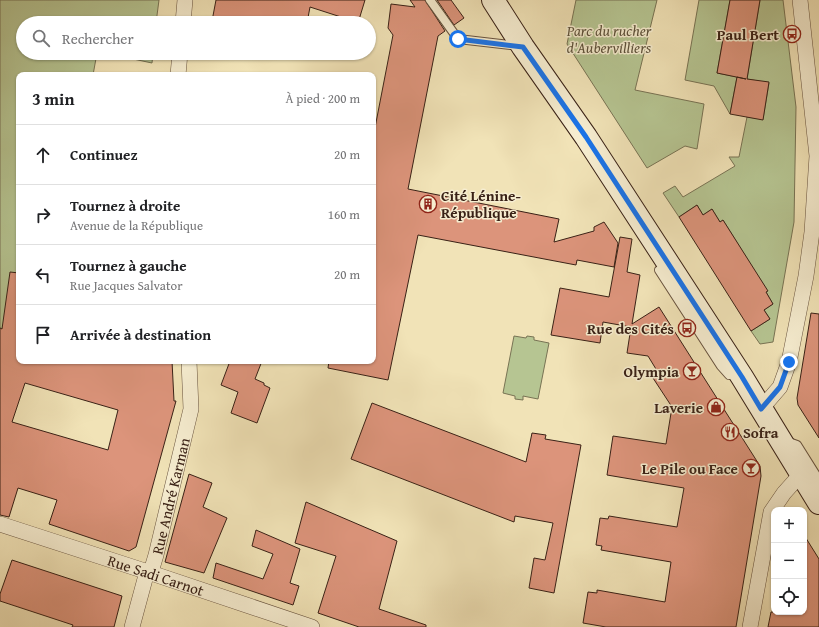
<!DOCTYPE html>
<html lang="fr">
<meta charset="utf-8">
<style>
:root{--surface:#fff;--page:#f2f2f2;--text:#202124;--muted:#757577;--line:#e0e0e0}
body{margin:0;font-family:"Gentium Book Plus",serif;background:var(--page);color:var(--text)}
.controls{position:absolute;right:12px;bottom:12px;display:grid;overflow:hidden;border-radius:8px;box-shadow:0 1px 3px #0004}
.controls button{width:36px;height:36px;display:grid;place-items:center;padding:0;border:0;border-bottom:1px solid var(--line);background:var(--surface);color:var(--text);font:20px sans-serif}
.stop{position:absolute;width:12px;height:12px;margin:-9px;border:3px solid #1a73e8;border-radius:50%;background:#fff}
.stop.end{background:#1a73e8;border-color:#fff;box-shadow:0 1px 4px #0008}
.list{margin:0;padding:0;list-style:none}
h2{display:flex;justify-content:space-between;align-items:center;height:52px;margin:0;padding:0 16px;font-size:17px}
h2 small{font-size:13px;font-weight:400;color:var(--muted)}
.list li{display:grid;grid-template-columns:26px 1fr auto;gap:12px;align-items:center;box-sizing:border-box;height:60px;padding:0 16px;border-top:1px solid var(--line)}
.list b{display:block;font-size:15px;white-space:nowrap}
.list p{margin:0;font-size:13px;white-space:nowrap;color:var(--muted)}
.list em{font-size:13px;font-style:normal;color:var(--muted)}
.icon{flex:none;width:22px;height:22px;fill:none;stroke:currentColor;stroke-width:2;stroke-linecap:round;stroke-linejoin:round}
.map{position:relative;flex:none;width:819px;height:627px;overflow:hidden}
.search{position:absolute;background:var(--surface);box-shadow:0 1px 3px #0004;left:16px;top:16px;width:360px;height:44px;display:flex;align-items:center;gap:10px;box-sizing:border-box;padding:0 14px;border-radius:22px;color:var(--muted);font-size:15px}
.panel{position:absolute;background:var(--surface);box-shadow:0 1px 3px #0004;left:16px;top:72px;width:360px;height:292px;border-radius:8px}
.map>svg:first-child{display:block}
.green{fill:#b6c592;stroke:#787354}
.building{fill:#dc947b;stroke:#392116;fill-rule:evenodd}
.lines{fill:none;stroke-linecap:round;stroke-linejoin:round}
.service-casing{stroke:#67523e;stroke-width:10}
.minor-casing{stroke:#67523e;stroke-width:16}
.secondary-casing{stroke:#392116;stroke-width:24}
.service{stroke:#f6edd0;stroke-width:8}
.minor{stroke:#f6edd0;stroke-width:15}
.secondary{stroke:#f6edd0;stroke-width:22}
.route{stroke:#1a73e8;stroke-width:5}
.labels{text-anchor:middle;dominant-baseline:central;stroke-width:3;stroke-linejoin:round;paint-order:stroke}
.park-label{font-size:15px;font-style:italic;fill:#5e523b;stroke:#f6edd0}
.poi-label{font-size:15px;font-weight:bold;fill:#392116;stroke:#f6edd0;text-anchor:end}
.street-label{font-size:15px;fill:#392116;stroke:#f6edd0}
</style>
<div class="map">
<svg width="819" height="627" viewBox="0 0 819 627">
<rect width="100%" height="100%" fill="#f1e3b7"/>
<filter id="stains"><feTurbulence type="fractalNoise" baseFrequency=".005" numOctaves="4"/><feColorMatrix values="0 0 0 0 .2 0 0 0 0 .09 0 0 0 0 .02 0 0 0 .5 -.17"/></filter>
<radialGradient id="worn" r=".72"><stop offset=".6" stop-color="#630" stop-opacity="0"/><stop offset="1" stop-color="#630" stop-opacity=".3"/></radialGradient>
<path class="green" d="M 0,0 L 159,0 L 156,23 L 23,23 L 23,53 L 97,53 L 93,75 L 19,75 L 19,284 L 2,329 L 0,328 Z
M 576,0 L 657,0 L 635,90 L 704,104 L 697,149 L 685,146 L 647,168 L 567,44 Z
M 699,0 L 730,0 L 717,73 L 737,77 L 730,114 L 714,86 L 685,80 Z
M 760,0 L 783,0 L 796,107 L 794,222 L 773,342 L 760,344 L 751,331 L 770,319 L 764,310 L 773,304 L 766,292 L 767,291 L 723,220 L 720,222 L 712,209 L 703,215 L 697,205 L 679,217 L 663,193 L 675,186 L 683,197 L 735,166 L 729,157 L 739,157 L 747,117 L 763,119 L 769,83 L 747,79 Z
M 105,53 L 153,53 L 152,63 Z
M 514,336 L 526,338 L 527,336 L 534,337 L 534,340 L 549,343 L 538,399 L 523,396 L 523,400 L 515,399 L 515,396 L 503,393 Z"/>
<path class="building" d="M 216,0 L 365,0 L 358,23 L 339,23 L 341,17 L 310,7 L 307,23 L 222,23 L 212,21 Z
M 410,0 L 425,0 L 445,31 L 438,36 L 408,189 L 559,219 L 554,242 L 594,231 L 594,227 L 604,222 L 618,243 L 614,267 L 577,260 L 576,265 L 418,235 L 388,380 L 328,368 L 329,361 L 373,361 L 373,138 L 393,35 L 388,28 L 391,4 L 415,7 Z
M 437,0 L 451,0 L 464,18 L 454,25 Z
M 730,0 L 760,0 L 747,79 L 769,82 L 763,120 L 730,114 L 737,77 L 746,79 L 717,73 Z
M 697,205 L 703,215 L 712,209 L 720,222 L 723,220 L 768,291 L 766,292 L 773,304 L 764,310 L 770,319 L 751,331 L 679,217 Z
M 620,237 L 632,239 L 627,272 L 640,275 L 632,324 L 659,307 L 760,466 L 761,476 L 736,627 L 606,627 L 583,623 L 588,592 L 597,593 L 597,590 L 665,602 L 671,562 L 601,550 L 602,546 L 596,545 L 600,518 L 608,519 L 609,516 L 677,527 L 684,488 L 607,475 L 613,436 L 666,444 L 672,407 L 653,378 L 659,374 L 648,356 L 627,353 L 631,327 L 603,322 L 600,343 L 551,335 L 560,288 L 609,297 Z
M 10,272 L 19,273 L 19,361 L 172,361 L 174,401 L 176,401 L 136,547 L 129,551 L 49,524 L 57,500 L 18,488 L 9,517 L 0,515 L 0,328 L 2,329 ZM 25,383 L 118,410 L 108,450 L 12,422 Z
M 811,313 L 819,314 L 819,438 L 798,405 L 797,398 Z
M 230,361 L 262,361 L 255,379 L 264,383 L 264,385 L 270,388 L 257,423 L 231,413 L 238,392 L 221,385 Z
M 372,403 L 526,462 L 532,433 L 546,435 L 545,439 L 581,445 L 554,593 L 529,588 L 534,558 L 545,560 L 553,523 L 515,516 L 514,522 L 351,459 Z
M 189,474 L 212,483 L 203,507 L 227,518 L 204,573 L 165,562 Z
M 306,502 L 397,541 L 379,609 L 426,625 L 426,627 L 359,627 L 318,613 L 336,556 L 295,543 Z
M 256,530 L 300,549 L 290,583 L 299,586 L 293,605 L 213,578 L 216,563 L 263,579 L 273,554 L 252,546 Z
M 804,535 L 819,559 L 819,627 L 768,627 L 771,612 L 804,612 Z
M 12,560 L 122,596 L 114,627 L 72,627 L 73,625 L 0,601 L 0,594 Z"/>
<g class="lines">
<defs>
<path id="service" d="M 430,0 L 458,39 L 519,46
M 659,270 L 721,366 L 729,375
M 786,441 L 797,445 L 819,480"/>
<g id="minor">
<path d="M 183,23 L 185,0"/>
<path d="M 178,75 L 180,53"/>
<path d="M 761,409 L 780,387 L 789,362 L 806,276 L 812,232 L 817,156 L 800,0"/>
<path id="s1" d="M 0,524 L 148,572 L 312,627"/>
<path id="s2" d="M 132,627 L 145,579 L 153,565 L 156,555 L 191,409 L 189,361"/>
<path d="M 750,627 L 771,512 L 784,493 L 801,474"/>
</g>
<path id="secondary" d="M 493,0 L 523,47 L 586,137 L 742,377 L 819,503"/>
</defs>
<use href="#service" class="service-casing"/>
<use href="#minor" class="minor-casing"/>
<use href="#secondary" class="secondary-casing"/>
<use href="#service" class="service"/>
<use href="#minor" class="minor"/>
<use href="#secondary" class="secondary"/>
</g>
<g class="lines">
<path class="route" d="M 458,39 L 523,47 L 586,137 L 742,377 L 761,409 L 780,387 L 789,362"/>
</g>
<defs>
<symbol id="bus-ring" viewBox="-11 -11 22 22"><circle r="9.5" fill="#f6edd0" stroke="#8f2418" stroke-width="1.5"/><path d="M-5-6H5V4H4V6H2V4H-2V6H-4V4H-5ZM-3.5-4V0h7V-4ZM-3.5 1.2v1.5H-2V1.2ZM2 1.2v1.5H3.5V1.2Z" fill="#8f2418"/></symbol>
<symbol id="building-ring" viewBox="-11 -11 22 22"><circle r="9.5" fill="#f6edd0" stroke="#8f2418" stroke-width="1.5"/><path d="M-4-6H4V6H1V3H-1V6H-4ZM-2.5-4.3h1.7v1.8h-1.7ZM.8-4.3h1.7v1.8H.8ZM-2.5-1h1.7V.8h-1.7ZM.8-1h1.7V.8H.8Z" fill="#8f2418"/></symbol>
<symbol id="bar-ring" viewBox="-11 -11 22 22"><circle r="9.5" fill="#f6edd0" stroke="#8f2418" stroke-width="1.5"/><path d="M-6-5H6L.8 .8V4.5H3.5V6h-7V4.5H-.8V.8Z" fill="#8f2418"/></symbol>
<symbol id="shop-ring" viewBox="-11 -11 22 22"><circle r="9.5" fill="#f6edd0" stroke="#8f2418" stroke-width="1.5"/><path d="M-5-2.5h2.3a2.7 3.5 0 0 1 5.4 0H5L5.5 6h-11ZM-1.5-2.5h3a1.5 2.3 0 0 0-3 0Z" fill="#8f2418"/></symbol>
<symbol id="restaurant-ring" viewBox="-11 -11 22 22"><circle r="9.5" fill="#f6edd0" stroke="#8f2418" stroke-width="1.5"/><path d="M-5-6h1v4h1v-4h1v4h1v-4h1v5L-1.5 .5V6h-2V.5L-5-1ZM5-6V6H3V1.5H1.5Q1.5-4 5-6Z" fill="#8f2418"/></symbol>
</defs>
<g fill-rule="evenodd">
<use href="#bus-ring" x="782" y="24" width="20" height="20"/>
<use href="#building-ring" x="418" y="194" width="20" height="20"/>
<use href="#bus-ring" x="677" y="318" width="20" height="20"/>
<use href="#bar-ring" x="682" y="361" width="20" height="20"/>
<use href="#shop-ring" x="706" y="397" width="20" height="20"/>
<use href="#restaurant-ring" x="720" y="422" width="20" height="20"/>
<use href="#bar-ring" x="741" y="458" width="20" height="20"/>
</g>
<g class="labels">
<g class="park-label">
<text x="609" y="30">Parc du rucher<tspan x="609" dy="17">d'Aubervilliers</tspan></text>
</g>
<g class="poi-label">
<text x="779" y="34">Paul Bert</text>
<text x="441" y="195" text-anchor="start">Cité Lénine-<tspan x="441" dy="17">République</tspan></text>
<text x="674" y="328">Rue des Cités</text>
<text x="679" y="371">Olympia</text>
<text x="703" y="407">Laverie</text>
<text x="743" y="432" text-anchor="start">Sofra</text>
<text x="738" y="468">Le Pile ou Face</text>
</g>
<g class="street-label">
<text stroke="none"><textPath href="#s2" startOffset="137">Rue André Karman</textPath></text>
<text stroke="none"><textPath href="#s1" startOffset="164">Rue Sadi Carnot</textPath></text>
</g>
</g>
<rect width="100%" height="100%" filter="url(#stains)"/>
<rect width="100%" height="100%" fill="url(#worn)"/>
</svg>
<div class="controls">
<button>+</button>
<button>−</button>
<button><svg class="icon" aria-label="locate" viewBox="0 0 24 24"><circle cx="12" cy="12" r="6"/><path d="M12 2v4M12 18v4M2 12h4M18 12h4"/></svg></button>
</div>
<div class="stop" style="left:458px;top:39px"></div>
<div class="stop end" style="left:789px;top:362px"></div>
<div class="search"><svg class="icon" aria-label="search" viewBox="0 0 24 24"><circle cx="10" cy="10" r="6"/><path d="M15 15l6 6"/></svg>Rechercher</div>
<section class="panel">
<h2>3 min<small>À pied · 200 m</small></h2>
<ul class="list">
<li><svg class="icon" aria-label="ahead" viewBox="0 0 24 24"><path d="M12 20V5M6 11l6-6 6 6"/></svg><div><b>Continuez</b></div><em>20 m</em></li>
<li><svg class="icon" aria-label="right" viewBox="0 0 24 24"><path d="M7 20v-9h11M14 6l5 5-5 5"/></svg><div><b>Tournez à droite</b><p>Avenue de la République</p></div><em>160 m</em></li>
<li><svg class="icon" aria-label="left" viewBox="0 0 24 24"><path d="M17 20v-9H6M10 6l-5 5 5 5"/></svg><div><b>Tournez à gauche</b><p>Rue Jacques Salvator</p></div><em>20 m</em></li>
<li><svg class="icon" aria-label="arrive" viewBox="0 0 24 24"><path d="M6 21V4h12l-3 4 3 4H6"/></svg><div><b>Arrivée à destination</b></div></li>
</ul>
</section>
</div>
